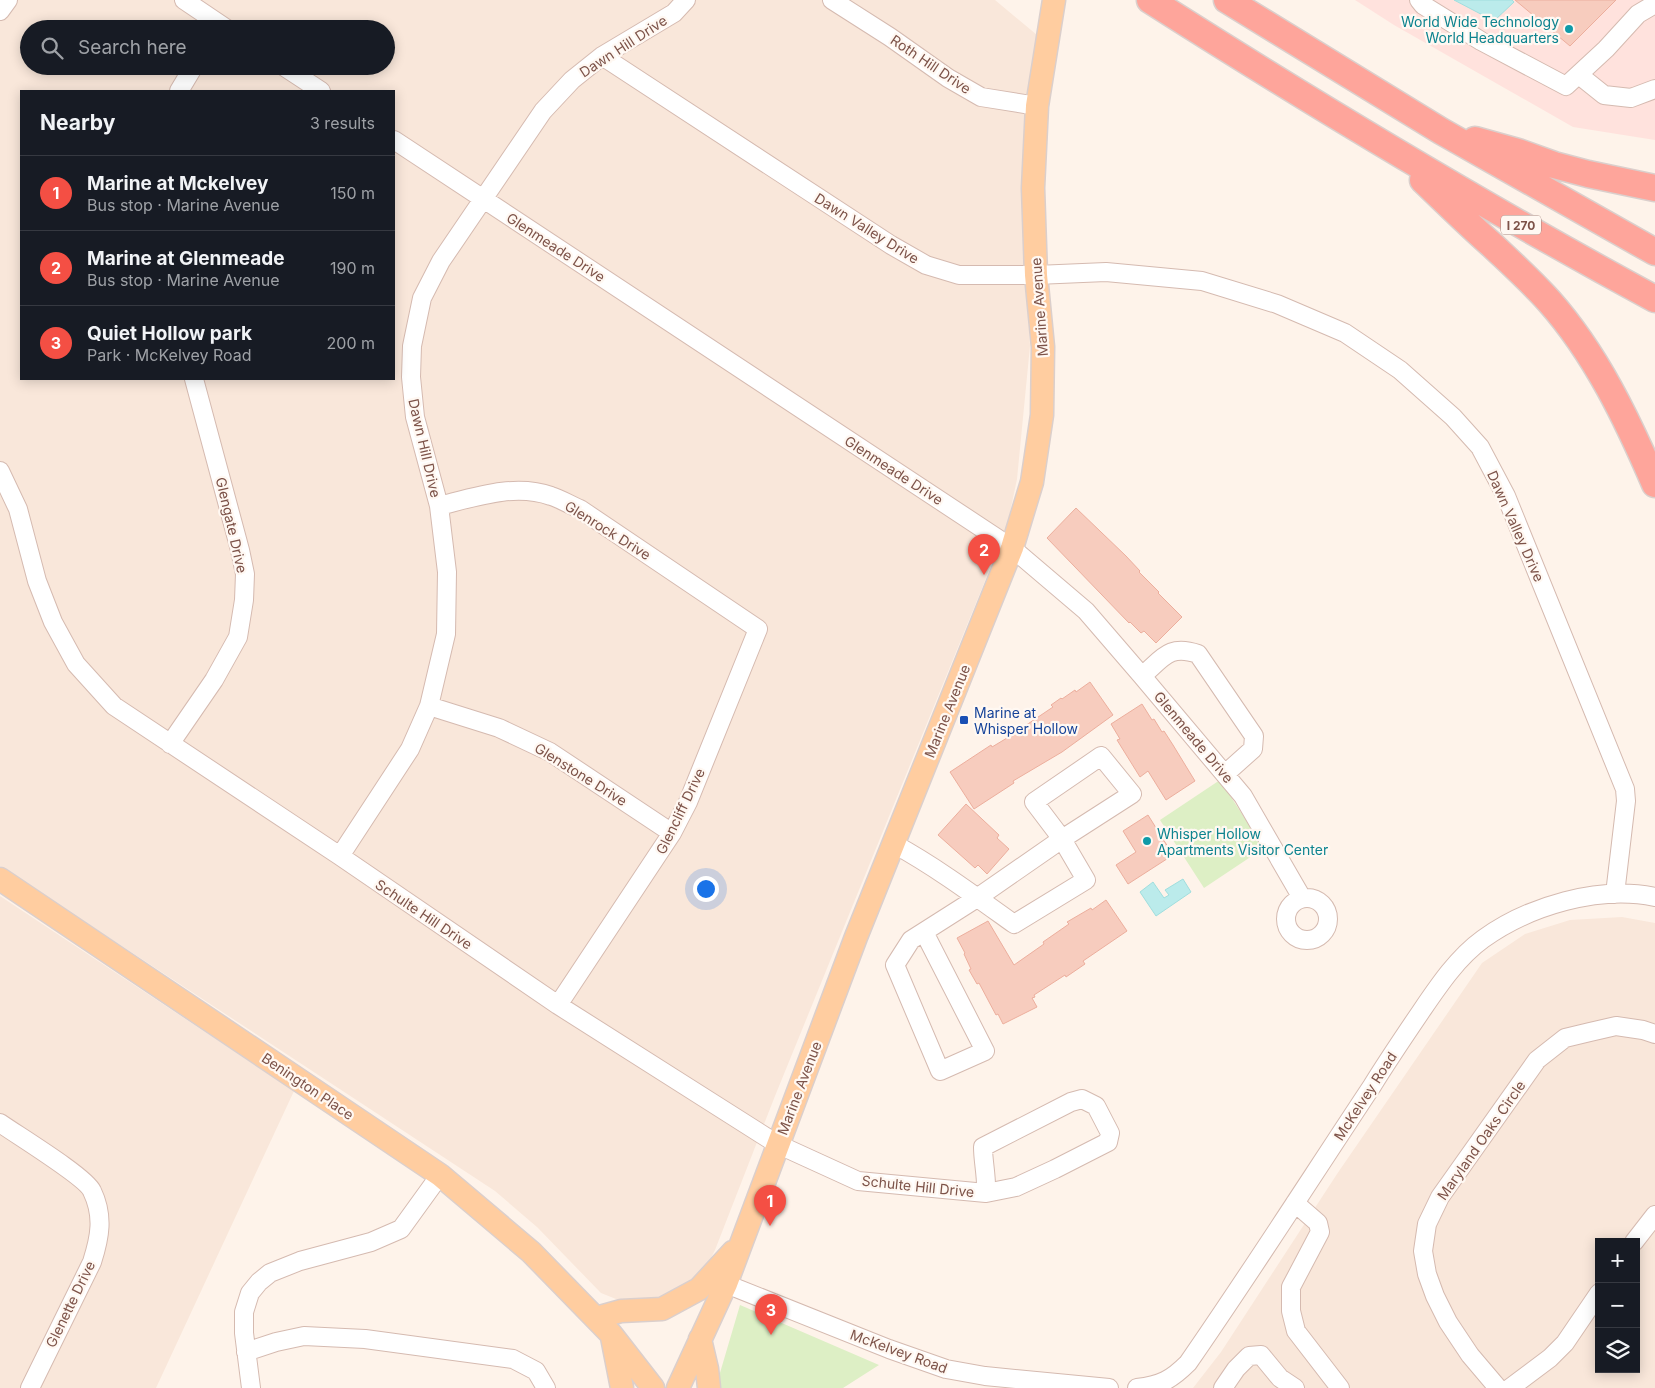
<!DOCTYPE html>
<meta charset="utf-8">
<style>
:root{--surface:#171b24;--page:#20242c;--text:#f1f3f6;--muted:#9ea1a6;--line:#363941;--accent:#f44f44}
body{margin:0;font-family:Inter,sans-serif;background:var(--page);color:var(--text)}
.controls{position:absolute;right:15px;bottom:15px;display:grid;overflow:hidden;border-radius:0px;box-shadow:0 2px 12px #0003}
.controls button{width:45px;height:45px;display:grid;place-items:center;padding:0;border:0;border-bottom:1px solid var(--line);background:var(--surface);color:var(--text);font:25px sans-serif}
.you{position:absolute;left:705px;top:888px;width:18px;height:18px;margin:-12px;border:4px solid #fff;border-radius:50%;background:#1a73e8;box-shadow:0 0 0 8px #1a73e833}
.badge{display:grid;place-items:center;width:32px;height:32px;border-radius:50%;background:var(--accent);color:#fff;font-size:16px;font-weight:700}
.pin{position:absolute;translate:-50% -41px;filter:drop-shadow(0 1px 2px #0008)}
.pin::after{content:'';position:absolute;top:26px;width:18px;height:15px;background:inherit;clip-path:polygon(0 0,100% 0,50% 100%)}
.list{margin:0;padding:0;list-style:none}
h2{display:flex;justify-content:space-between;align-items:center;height:65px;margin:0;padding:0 20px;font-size:21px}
h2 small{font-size:16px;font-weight:400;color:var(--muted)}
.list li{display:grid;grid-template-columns:32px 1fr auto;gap:15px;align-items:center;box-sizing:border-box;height:75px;padding:0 20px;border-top:1px solid var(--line)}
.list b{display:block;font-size:19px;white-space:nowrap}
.list p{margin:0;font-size:16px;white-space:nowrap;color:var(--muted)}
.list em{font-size:16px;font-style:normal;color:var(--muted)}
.icon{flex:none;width:28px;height:28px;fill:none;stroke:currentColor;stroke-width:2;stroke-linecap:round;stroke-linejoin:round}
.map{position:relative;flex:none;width:1655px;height:1388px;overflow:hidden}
.search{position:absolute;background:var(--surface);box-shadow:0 2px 12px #0003;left:20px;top:20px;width:375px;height:55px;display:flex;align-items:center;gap:12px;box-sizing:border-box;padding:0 18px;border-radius:28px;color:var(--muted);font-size:19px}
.panel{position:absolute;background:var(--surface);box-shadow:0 2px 12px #0003;left:20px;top:90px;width:375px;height:290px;border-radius:0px}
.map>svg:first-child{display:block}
.residential{fill:#f9e7da;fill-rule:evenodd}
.commercial{fill:#ffe2dd}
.green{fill:#ddefc5}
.water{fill:#bbebeb;stroke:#a0dede}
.building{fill:#f7ccbe;stroke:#ecae9d}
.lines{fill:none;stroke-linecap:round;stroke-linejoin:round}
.minor-casing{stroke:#d5bab0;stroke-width:20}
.major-casing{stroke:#dbcfcc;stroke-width:25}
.highway-casing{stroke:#dbcfcc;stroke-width:29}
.minor{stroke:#fff;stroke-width:18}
.major{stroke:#ffcda0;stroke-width:22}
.highway{stroke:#fea59b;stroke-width:26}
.culture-dot{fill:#0f9aa8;stroke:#fff8f2;stroke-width:2}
.transit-dot{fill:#1a4fb4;stroke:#fff8f2;stroke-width:2}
.labels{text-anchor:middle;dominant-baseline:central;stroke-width:4.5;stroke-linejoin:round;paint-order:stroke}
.shield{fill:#fff8f2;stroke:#a4847c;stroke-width:1}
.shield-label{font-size:12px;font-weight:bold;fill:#7d5349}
.culture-label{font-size:14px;fill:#0d838f;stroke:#fff8f2;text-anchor:end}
.street-label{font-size:14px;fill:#7d5349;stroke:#fff8f2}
.transit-label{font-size:14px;fill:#164399;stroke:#fff8f2;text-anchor:start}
</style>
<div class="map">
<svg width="1655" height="1388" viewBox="0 0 1655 1388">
<rect width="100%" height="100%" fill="#fef3ea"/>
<path class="residential" d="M 0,0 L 995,0 L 1037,35 L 1023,172 L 1027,299 L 1030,346 L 1017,479 L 1007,527 L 775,1096 L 715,1250 L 702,1276 L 661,1303 L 621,1301 L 601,1293 L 537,1227 L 495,1191 L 0,866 ZM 29,29 L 386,29 L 386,66 L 29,66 ZM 21,91 L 394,91 L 394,379 L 21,379 Z
M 0,896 L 294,1091 L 156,1388 L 0,1388 Z
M 1622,917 L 1655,923 L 1655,1388 L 1193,1388 L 1221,1352 L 1337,1174 L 1482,963 L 1525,934 L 1570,920 ZM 1599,1242 L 1636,1242 L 1636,1369 L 1599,1369 Z"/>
<path class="commercial" d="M 1355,0 L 1655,0 L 1655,140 L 1573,127 L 1394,25 Z"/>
<path class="green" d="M 1220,780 L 1264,848 L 1204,888 L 1160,820 Z
M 740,1305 L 879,1365 L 843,1388 L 718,1388 L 717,1383 Z"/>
<path class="water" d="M 1454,0 L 1512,0 L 1514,2 L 1494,21 Z
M 1183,879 L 1191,892 L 1156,916 L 1140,892 L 1153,882 L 1164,898 L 1169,895 L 1165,890 Z"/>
<path class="building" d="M 1515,0 L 1616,0 L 1570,46 Z
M 1076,508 L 1126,556 L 1140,571 L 1139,572 L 1159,592 L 1158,593 L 1182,617 L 1156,643 L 1144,631 L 1141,633 L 1130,622 L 1129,623 L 1047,538 Z
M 1090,682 L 1113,715 L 1062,752 L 1013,781 L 1014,783 L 974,809 L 950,772 L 991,745 L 992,747 L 1007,738 L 1053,707 L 1051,705 L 1061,698 L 1062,699 L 1075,690 L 1076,692 Z
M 1142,704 L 1152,720 L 1154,719 L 1162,732 L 1164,731 L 1173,745 L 1195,781 L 1166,800 L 1148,771 L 1140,777 L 1117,740 L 1120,739 L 1111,724 Z
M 966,804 L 999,835 L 997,838 L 1009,849 L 987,874 L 978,865 L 975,868 L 938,835 Z
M 1148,815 L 1173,855 L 1128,884 L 1116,865 L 1136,852 L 1123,831 Z
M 1106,900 L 1127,931 L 1083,961 L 1085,964 L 1066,977 L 1065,975 L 1034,995 L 1035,997 L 1032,998 L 1037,1007 L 1003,1024 L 998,1014 L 996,1015 L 979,983 L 977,984 L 969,970 L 971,969 L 964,954 L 965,953 L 957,938 L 988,921 L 1014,965 L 1044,944 L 1043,942 L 1069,924 L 1067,922 L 1091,908 L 1092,910 Z"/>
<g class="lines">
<defs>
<path id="minor" d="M 184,0 L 227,29
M 832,0 L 890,37 L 948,78 L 981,97 L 1037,106
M 1419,0 L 1423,5 L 1481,41 L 1566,86 L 1606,49 L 1638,14 L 1655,4
M 0,11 L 8,0
M 602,56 L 891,245 L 926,265 L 959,275 L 1036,275 L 1106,272 L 1202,281 L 1277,304 L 1345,333 L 1400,370 L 1453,417 L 1480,447 L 1506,496 L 1625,789 L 1626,801 L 1615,894
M 283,66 L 321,91
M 1579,75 L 1604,95 L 1631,98 L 1655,89
M 179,91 L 194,66
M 394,140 L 1012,548 L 1086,611 L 1142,676 L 1243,796 L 1302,898
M 0,471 L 18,509 L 37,581 L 53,622 L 76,664 L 114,706 L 340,856 L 558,1005 L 777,1144 L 858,1181 L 986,1193 L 1016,1187 L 1055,1169 L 1108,1142 L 1110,1133 L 1096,1106 L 1082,1099 L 1071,1102 L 983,1147 C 983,1162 987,1177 986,1193
M 439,506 C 475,497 515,483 551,496 C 561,499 570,505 580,509 L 758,629 L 688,802 L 672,833 L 558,1005
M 1142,676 C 1163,658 1169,644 1198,654 L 1254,736 L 1253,749 L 1225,774
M 429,706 L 499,728 L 550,752 L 672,833
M 170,744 L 214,680 L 238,637 L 244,600 L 245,574 L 240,550 L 194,379
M 894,844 C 936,867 975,896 1014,924 L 1086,880 L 1062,839 L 1132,794 L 1101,756 L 1034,802 L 1062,839 L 977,898 L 911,940 L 895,965 L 940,1071 L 985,1051 L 924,932
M 340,856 L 410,749 L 429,706 L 446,634 L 447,572 L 439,506 L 415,417 L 411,377 L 412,346 L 422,298 L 441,261 L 543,111 L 572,80 L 602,56 L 674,13 L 686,0
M1286 919a21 21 0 1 1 42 0a21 21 0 1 1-42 0Z
M 0,1123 C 17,1135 86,1177 92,1191 C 104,1216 100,1237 92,1262 L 30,1388
M 1295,1203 L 1318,1223 L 1320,1232 L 1291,1287 L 1291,1311 L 1296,1331 L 1340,1388
M 1634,1242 L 1655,1215
M 726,1284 L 889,1349 L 946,1369 L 985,1376 L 1109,1388
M 246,1352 L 276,1342 L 304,1336 L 365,1339 L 513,1359 L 536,1371 L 546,1388
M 251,1388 L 244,1333 L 244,1312 L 250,1293 L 259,1282 L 270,1273 L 300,1261 L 371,1242 L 401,1229 L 440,1175
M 1137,1388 C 1161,1385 1171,1380 1188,1363 C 1251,1272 1311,1178 1372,1086 C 1388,1060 1405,1035 1422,1010 C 1439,985 1458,957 1483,939 C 1529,906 1599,885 1655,897
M 1223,1388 L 1236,1369 L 1249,1356 L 1261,1355 L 1280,1378 L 1295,1388
M 1498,1388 L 1470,1355 L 1448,1322 L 1435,1296 L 1427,1274 L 1423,1251 L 1427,1224 L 1440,1197 L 1537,1060 L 1565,1038 L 1590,1032 L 1616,1026 L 1643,1030 L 1655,1034
M 1510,1388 L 1550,1358 L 1565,1343 L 1599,1293"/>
<path id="major" d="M 0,879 L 440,1175 L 531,1252 L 611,1334 L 653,1388
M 596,1318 L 621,1311 L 662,1309 L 699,1289 L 733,1252
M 612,1337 L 622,1388
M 700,1339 L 707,1369 L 709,1388
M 678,1388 L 726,1284 L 856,937 L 1012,548 L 1032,482 L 1042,415 L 1043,347 L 1036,275 L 1033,188 L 1037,106 L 1054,0"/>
<path id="highway" d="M 1150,0 C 1315,105 1483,206 1655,299
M 1227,0 L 1441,131 L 1655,252
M 1475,140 L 1518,152 L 1554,165 L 1588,174 L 1655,188
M 1423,180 C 1446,202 1468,224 1492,245 C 1511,263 1531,281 1549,301 C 1596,354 1627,419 1655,484"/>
</defs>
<use href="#minor" class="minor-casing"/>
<use href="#major" class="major-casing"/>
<use href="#highway" class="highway-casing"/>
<use href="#minor" class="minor"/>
<use href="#major" class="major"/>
<use href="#highway" class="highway"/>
</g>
<g class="culture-dot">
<circle cx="1569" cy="29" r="5"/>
<circle cx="1147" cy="841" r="5"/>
</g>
<rect class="transit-dot" x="959" y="715" width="10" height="10" rx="2.5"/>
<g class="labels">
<rect class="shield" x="1501" y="215.5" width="40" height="19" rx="4"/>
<g class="shield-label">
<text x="1521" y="225">I 270</text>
</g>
<g class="culture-label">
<text x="1559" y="21">World Wide Technology<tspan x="1559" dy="16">World Headquarters</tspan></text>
<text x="1157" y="833" text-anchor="start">Whisper Hollow<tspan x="1157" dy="16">Apartments Visitor Center</tspan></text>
</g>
<g class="street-label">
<text transform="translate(623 46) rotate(-33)">Dawn Hill Drive</text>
<text transform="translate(931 64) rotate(34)">Roth Hill Drive</text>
<text transform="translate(867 228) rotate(32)">Dawn Valley Drive</text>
<text transform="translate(556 247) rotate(33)">Glenmeade Drive</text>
<text transform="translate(1039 307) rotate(-94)">Marine Avenue</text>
<text transform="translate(425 448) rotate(77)">Dawn Hill Drive</text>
<text transform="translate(894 470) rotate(33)">Glenmeade Drive</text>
<text transform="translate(232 525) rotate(77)">Glengate Drive</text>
<text transform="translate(1516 526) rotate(66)">Dawn Valley Drive</text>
<text transform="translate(608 530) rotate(32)">Glenrock Drive</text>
<text transform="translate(947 711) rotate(-68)">Marine Avenue</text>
<text transform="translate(1194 737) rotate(50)">Glenmeade Drive</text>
<text transform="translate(581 774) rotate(32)">Glenstone Drive</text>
<text transform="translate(680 811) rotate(-64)">Glencliff Drive</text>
<text transform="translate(424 914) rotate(34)">Schulte Hill Drive</text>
<text transform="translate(308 1086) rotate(34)">Benington Place</text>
<text transform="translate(799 1088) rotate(-69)">Marine Avenue</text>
<text transform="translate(1365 1096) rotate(-57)">McKelvey Road</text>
<text transform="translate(1481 1140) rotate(-55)">Maryland Oaks Circle</text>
<text transform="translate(918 1186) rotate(6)">Schulte Hill Drive</text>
<text transform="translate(70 1304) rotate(-64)">Glenette Drive</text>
<text transform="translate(899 1351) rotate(20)">McKelvey Road</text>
</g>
<g class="transit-label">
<text x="974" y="712">Marine at<tspan x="974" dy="16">Whisper Hollow</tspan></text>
</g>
</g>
</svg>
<div class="controls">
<button>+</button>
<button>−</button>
<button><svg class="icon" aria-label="layers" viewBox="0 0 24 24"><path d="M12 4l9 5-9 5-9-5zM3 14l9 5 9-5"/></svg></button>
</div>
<div class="you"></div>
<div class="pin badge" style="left:770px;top:1226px">1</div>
<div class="pin badge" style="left:984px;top:575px">2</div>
<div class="pin badge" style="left:771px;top:1335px">3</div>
<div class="search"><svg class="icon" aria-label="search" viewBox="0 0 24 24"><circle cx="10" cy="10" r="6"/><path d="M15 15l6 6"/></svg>Search here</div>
<section class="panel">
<h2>Nearby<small>3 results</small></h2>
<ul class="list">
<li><span class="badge">1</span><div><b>Marine at Mckelvey</b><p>Bus stop · Marine Avenue</p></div><em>150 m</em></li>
<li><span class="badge">2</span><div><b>Marine at Glenmeade</b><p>Bus stop · Marine Avenue</p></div><em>190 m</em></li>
<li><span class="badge">3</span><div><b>Quiet Hollow park</b><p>Park · McKelvey Road</p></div><em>200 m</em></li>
</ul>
</section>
</div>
